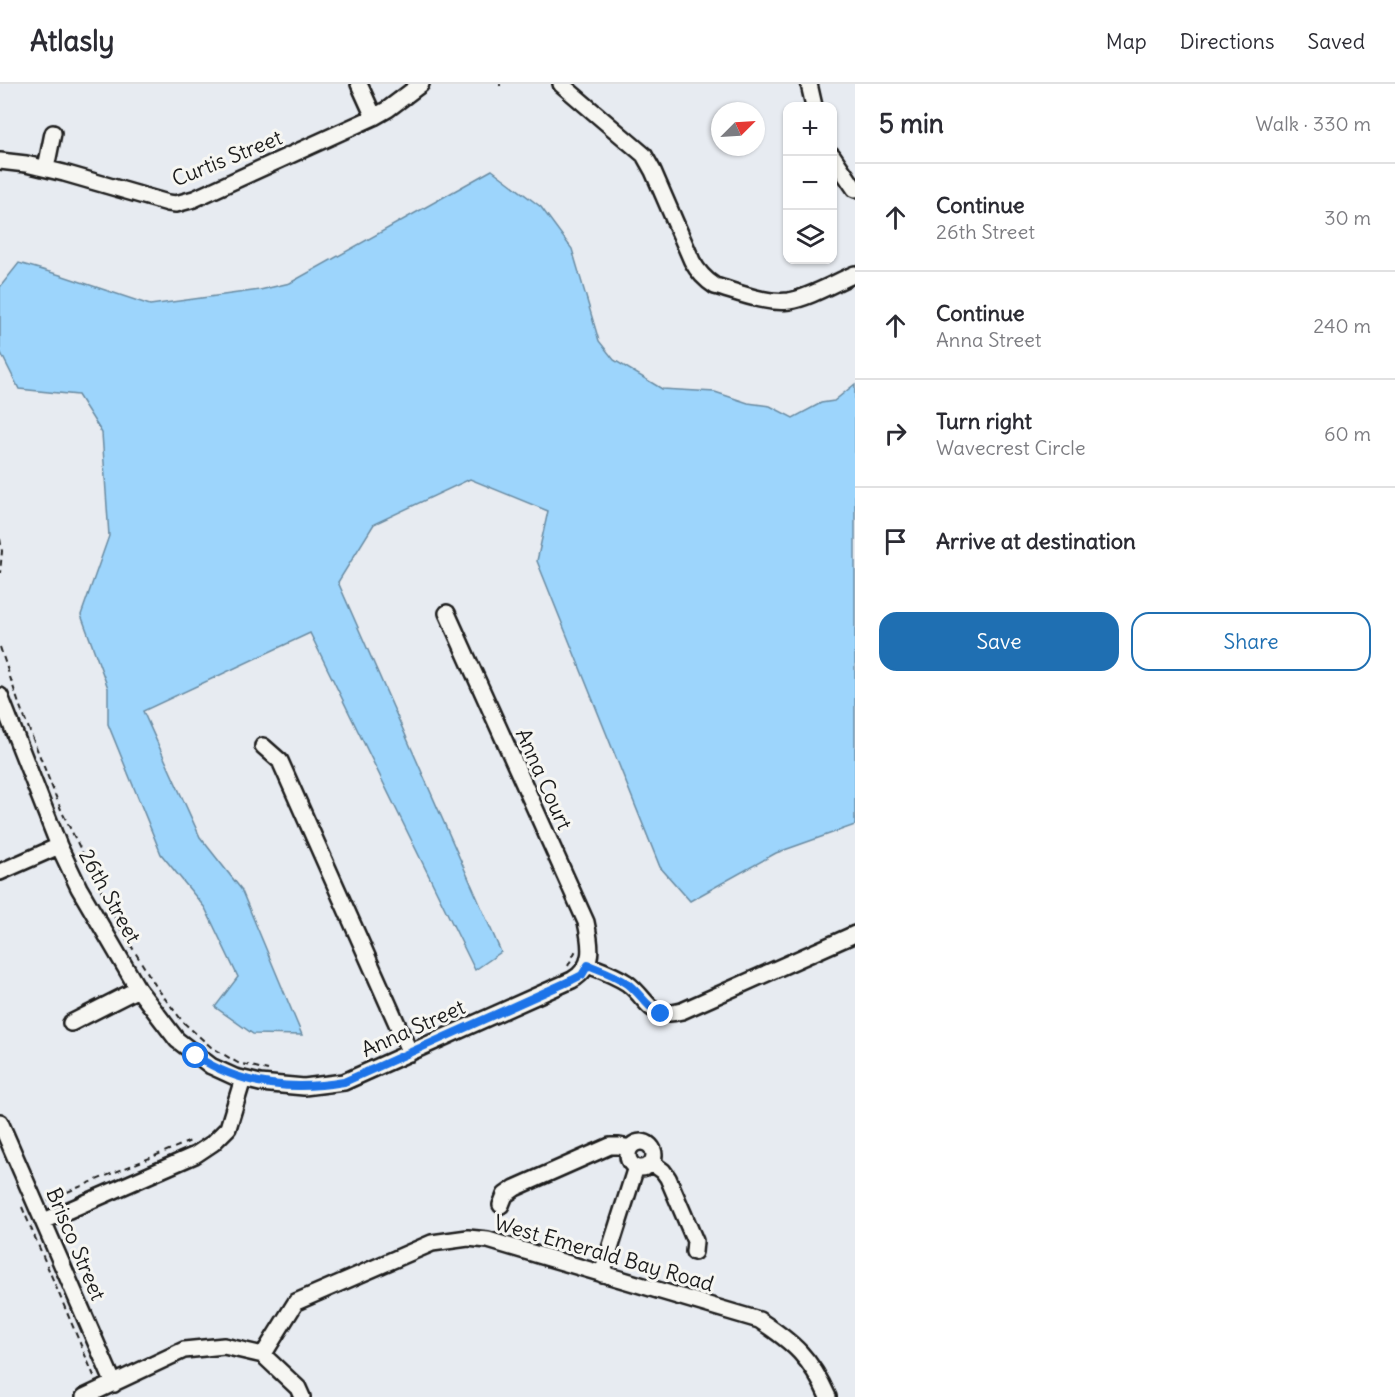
<!DOCTYPE html>
<meta charset="utf-8">
<style>
:root{--surface:#fff;--page:#f7f7f7;--text:#2b2b33;--muted:#7c7c81;--line:#e1e1e2;--accent:#1f6fb2}
body{margin:0;font-family:Delius,sans-serif;background:var(--page);color:var(--text)}
.controls{position:absolute;right:18px;top:18px;display:grid;overflow:hidden;border-radius:12px;box-shadow:0 2px 4px #0004}
.controls button{width:54px;height:54px;display:grid;place-items:center;padding:0;border:0;border-bottom:2px solid var(--line);background:var(--surface);color:var(--text);font:30px sans-serif}
.compass{position:absolute;left:711px;top:18px;width:54px;height:54px;border-radius:50%;background:var(--surface);box-shadow:0 2px 4px #0004;rotate:66deg}
.stop{position:absolute;width:18px;height:18px;margin:-14px;border:4px solid #1a73e8;border-radius:50%;background:#fff}
.stop.end{background:#1a73e8;border-color:#fff;box-shadow:0 2px 6px #0008}
.list{margin:0;padding:0;list-style:none}
h2{display:flex;justify-content:space-between;align-items:center;height:78px;margin:0;padding:0 24px;font-size:26px}
h2 small{font-size:20px;font-weight:400;color:var(--muted)}
.list li{display:grid;grid-template-columns:39px 1fr auto;gap:18px;align-items:center;box-sizing:border-box;height:108px;padding:0 24px;border-top:2px solid var(--line)}
.list b{display:block;font-size:22px;white-space:nowrap}
.list p{margin:0;font-size:20px;white-space:nowrap;color:var(--muted)}
.list em{font-size:20px;font-style:normal;color:var(--muted)}
.actions{display:flex;gap:12px;padding:18px 24px}
.actions a{flex:1;padding:14px 0;border:2px solid var(--accent);border-radius:18px;text-align:center;font-size:21px;color:var(--accent)}
.actions .main{background:var(--accent);color:#fff}
.icon{flex:none;width:33px;height:33px;fill:none;stroke:currentColor;stroke-width:2;stroke-linecap:round;stroke-linejoin:round}
.map{position:relative;flex:none;width:855px;height:1313px;overflow:hidden}
header{display:flex;align-items:center;gap:36px;box-sizing:border-box;height:84px;padding:0 30px;background:var(--surface);border-bottom:2px solid var(--line)}
header strong{font-size:28px}
nav{display:flex;gap:33px;margin-inline-start:auto;font-size:21px}
main{display:flex}
aside{flex:1;background:var(--surface)}
.map>svg:first-child{display:block}
.water{fill:#9dd5fc;stroke:#698ba2;stroke-width:1.5}
.lines{fill:none;stroke-linecap:round;stroke-linejoin:round}
.minor-casing{stroke:#1c1c1c;stroke-width:20}
.path{stroke:#1c1c1c;stroke-width:2;stroke-dasharray:6 4.5;stroke-linecap:butt}
.minor{stroke:#f6f6f2;stroke-width:15}
.route{stroke:#1a73e8;stroke-width:8}
.labels{text-anchor:middle;dominant-baseline:central;stroke-width:6;stroke-linejoin:round;paint-order:stroke}
.street-label{font-size:21px;fill:#1c1c1c;stroke:#f6f6f2}
</style>
<header>
<strong>Atlasly</strong>
<nav><a>Map</a><a>Directions</a><a>Saved</a></nav>
</header>
<main>
<div class="map">
<svg width="855" height="1313" viewBox="0 0 855 1313">
<rect width="100%" height="100%" fill="#e7ebf1"/>
<filter id="ink" filterUnits="userSpaceOnUse"><feTurbulence type="fractalNoise" baseFrequency=".0167" numOctaves="2"/><feDisplacementMap in="SourceGraphic" scale="12" xChannelSelector="R" yChannelSelector="G"/><feConvolveMatrix kernelMatrix="1 2 1 2 8 2 1 2 1" color-interpolation-filters="sRGB"/></filter>
<g filter="url(#ink)">
<path class="water" d="M 492,86 L 541,123 L 572,165 L 599,257 L 614,276 L 662,305 L 715,308 L 748,319 L 770,322 L 793,334 L 821,319 L 834,317 L 855,300 L 855,741 L 776,769 L 690,817 L 660,783 L 537,477 L 548,427 L 470,395 L 374,440 L 338,498 L 501,868 L 475,886 L 310,549 L 143,627 L 200,753 L 241,805 L 302,951 L 253,950 L 215,923 L 238,893 L 205,824 L 161,770 L 108,640 L 108,604 L 81,531 L 109,452 L 102,349 L 78,311 L 19,305 L 0,267 L 0,203 L 19,179 L 60,191 L 150,221 L 260,206 L 290,199 Z"/>
<g class="lines">
<defs>
<path id="minor" d="M 359,0 L 374,33
M 561,0 L 644,71 L 653,87 L 692,177 C 698,188 704,195 715,202 C 737,208 765,220 789,217 C 809,214 836,198 855,190
M 809,0 L 814,22
M 832,71 L 855,105
M 0,77 L 26,80 L 64,89 L 168,119 L 176,120 L 194,115 L 374,33 L 388,25 L 421,0
M 46,84 L 53,49
M 0,612 L 59,762 L 79,804 L 138,905 L 177,956 L 211,982 L 235,993 L 260,999 L 304,1003 L 344,998 L 572,896 C 595,883 591,861 586,838 L 447,529
M 263,662 L 280,677 L 410,969
M 0,788 L 59,762
M 588,881 C 601,886 615,891 627,899 C 650,916 647,936 682,927 L 855,850
M 71,939 L 138,905
M 0,1038 L 114,1300
M628 1071a13 13 0 1 1 26 0a13 13 0 1 1-26 0Z
M 652,1079 L 663,1087 L 668,1094 L 695,1157 L 694,1168
M 501,1121 L 505,1111 L 515,1104 L 610,1062 L 619,1062 L 630,1064
M 44,1137 L 195,1071 L 213,1059 L 228,1044 L 243,995
M 602,1190 L 636,1083
M 263,1271 L 296,1218 L 432,1159 L 468,1154 L 488,1156 L 759,1236 C 794,1259 811,1274 828,1313
M 263,1271 L 298,1304 L 302,1313
M 84,1313 L 184,1266 L 224,1262 L 263,1271"/>
</defs>
<use href="#minor" class="minor-casing"/>
<path class="path" d="M 500,2 L 500,0
M 0,455 L 2,467 L 0,489
M 0,563 L 19,620 L 62,728 L 119,842 L 157,904 L 183,938 L 211,963 L 238,979 L 268,986
M 568,882 L 576,866
M 48,1116 L 193,1056
M 22,1123 L 94,1292"/>
<use href="#minor" class="minor"/>
</g>
</g>
<g class="lines" filter="url(#ink)">
<path class="route" d="M 196,972 C 241,1002 292,1007 344,998 L 572,896 L 582,891 L 588,881 C 601,886 616,891 628,900 C 641,910 646,923 661,930"/>
</g>
<g class="labels">
<g class="street-label">
<text transform="translate(227 74) rotate(-22)">Curtis Street</text>
<text transform="translate(544 695) rotate(66)">Anna Court</text>
<text transform="translate(110 812) rotate(61)">26th Street</text>
<text transform="translate(413 944) rotate(-24)">Anna Street</text>
<text transform="translate(76 1160) rotate(67)">Brisco Street</text>
<text transform="translate(604 1169) rotate(16)">West Emerald Bay Road</text>
</g>
</g>
</svg>
<div class="controls">
<button>+</button>
<button>−</button>
<button><svg class="icon" aria-label="layers" viewBox="0 0 24 24"><path d="M12 4l9 5-9 5-9-5zM3 14l9 5 9-5"/></svg></button>
</div>
<svg class="compass" viewBox="-18 -18 36 36"><path d="M0-13l5 13h-10z" fill="#e53935"/><path d="M0 13l5-13h-10z" fill="#7c7c81"/></svg>
<div class="stop" style="left:196px;top:972px"></div>
<div class="stop end" style="left:661px;top:930px"></div>
</div>
<aside>
<h2>5 min<small>Walk · 330 m</small></h2>
<ul class="list">
<li><svg class="icon" aria-label="ahead" viewBox="0 0 24 24"><path d="M12 20V5M6 11l6-6 6 6"/></svg><div><b>Continue</b><p>26th Street</p></div><em>30 m</em></li>
<li><svg class="icon" aria-label="ahead" viewBox="0 0 24 24"><path d="M12 20V5M6 11l6-6 6 6"/></svg><div><b>Continue</b><p>Anna Street</p></div><em>240 m</em></li>
<li><svg class="icon" aria-label="right" viewBox="0 0 24 24"><path d="M7 20v-9h11M14 6l5 5-5 5"/></svg><div><b>Turn right</b><p>Wavecrest Circle</p></div><em>60 m</em></li>
<li><svg class="icon" aria-label="arrive" viewBox="0 0 24 24"><path d="M6 21V4h12l-3 4 3 4H6"/></svg><div><b>Arrive at destination</b></div></li>
</ul>
<div class="actions"><a class="main">Save</a><a>Share</a></div>
</aside>
</main>
